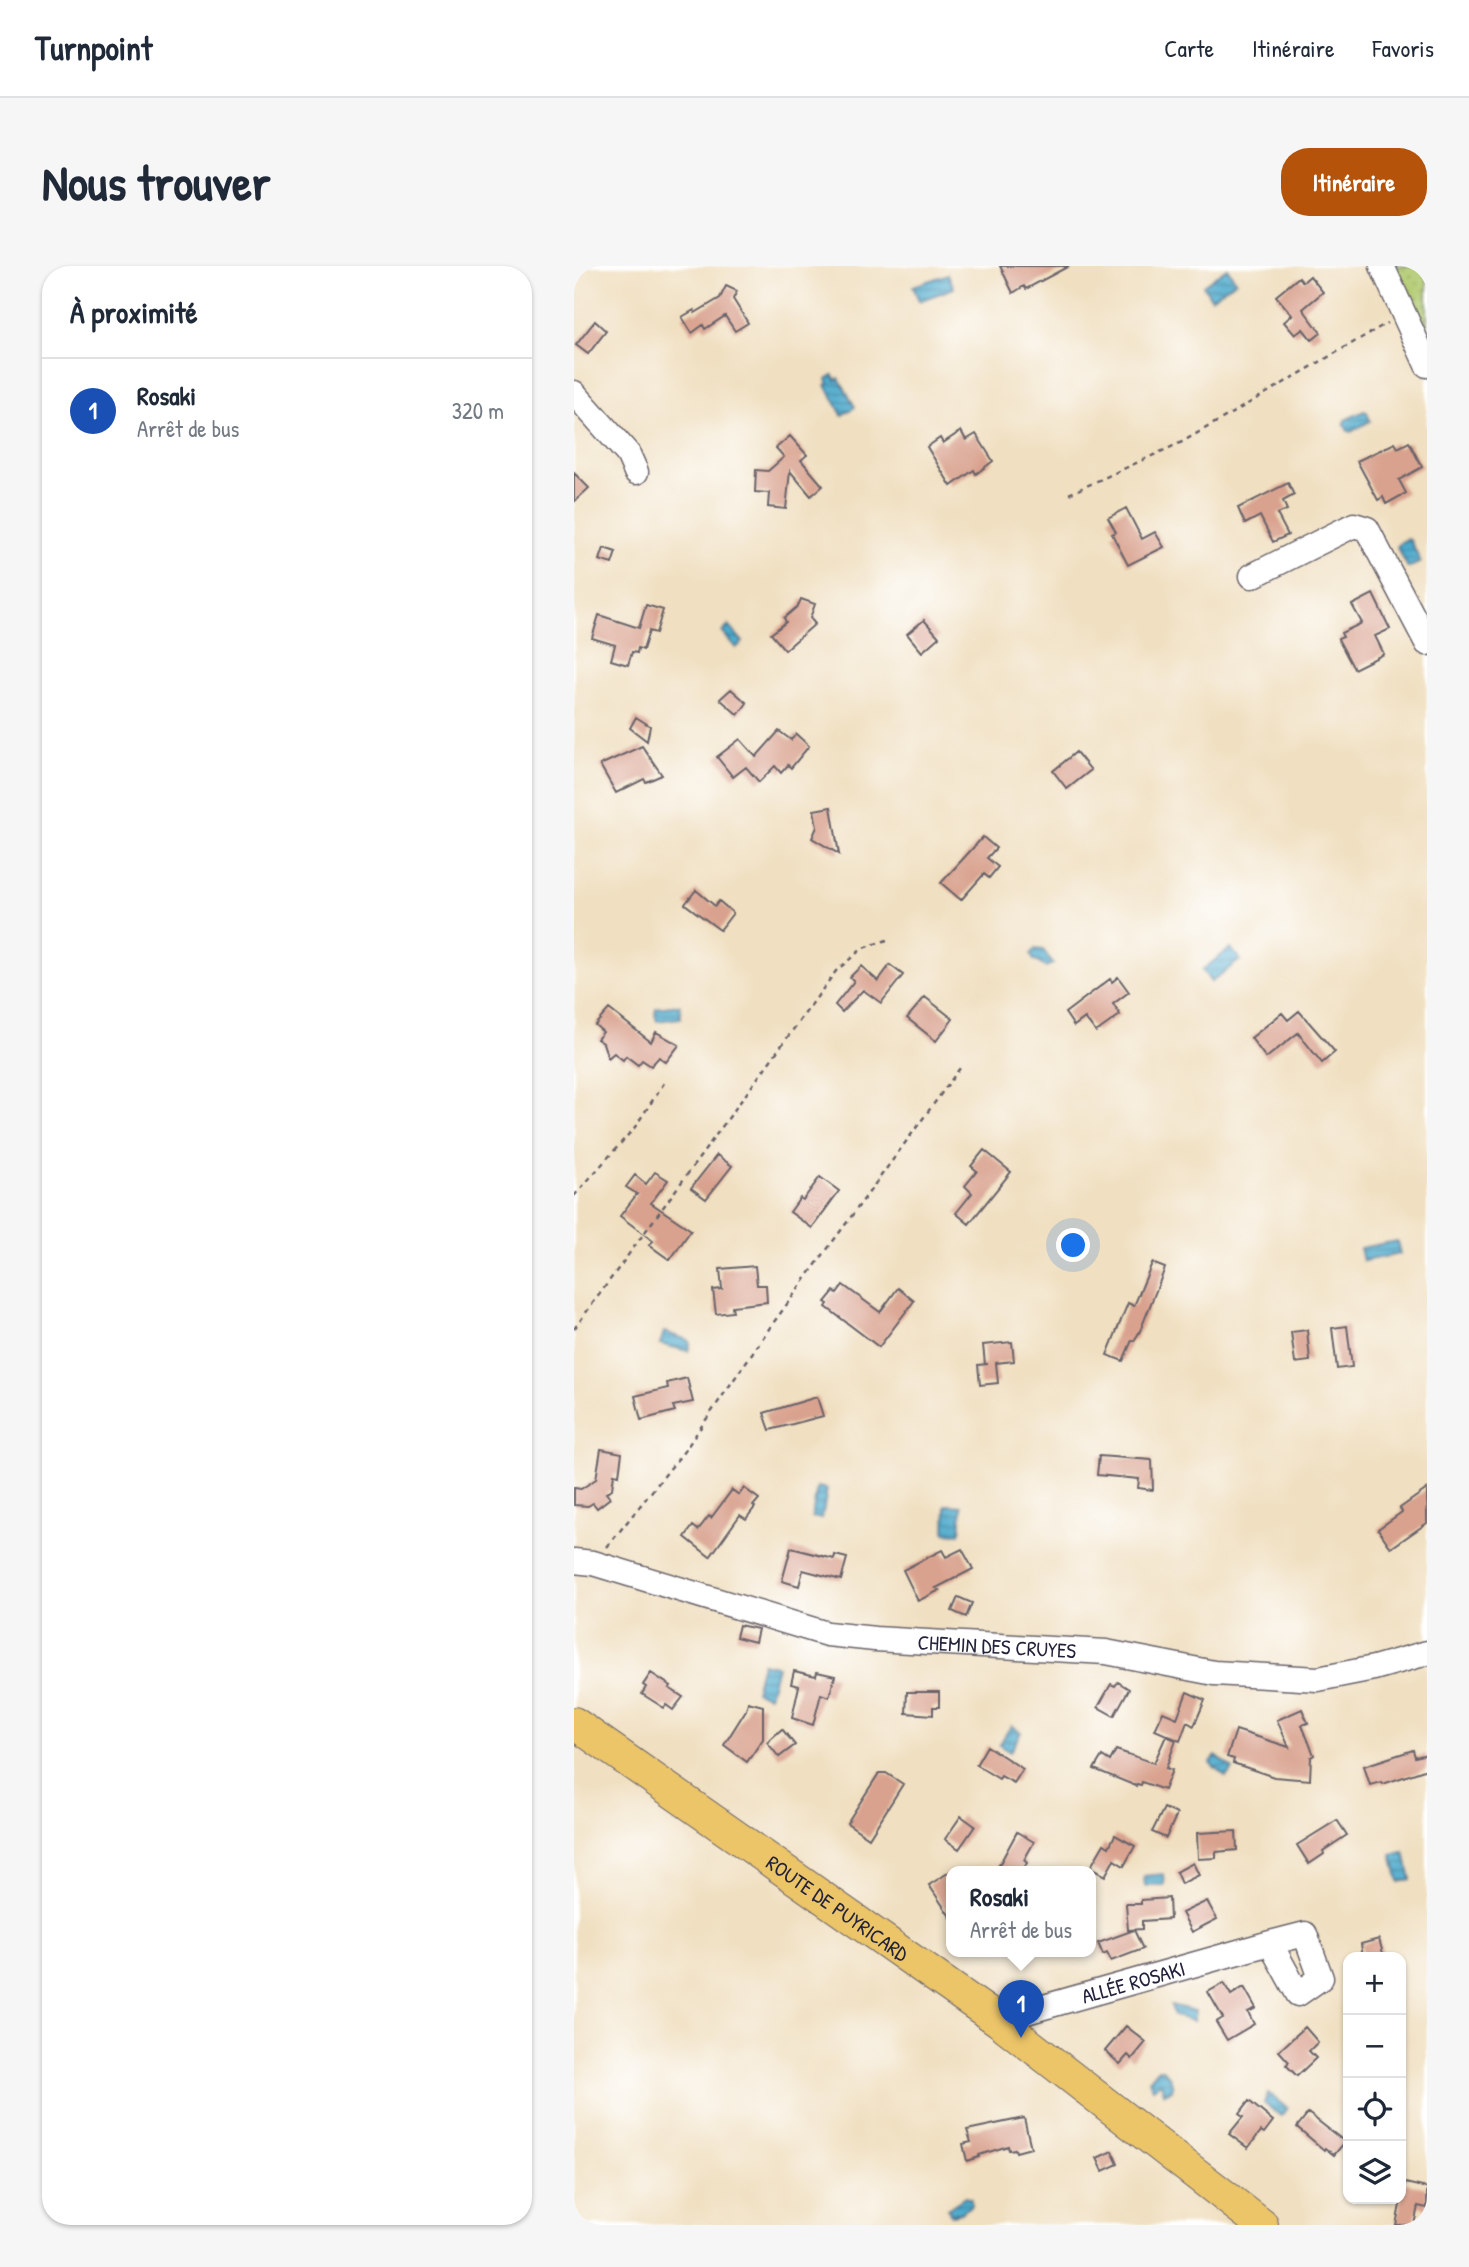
<!DOCTYPE html>
<html lang="fr">
<meta charset="utf-8">
<style>
:root{--surface:#fff;--page:#f6f6f7;--text:#1f2937;--muted:#747a83;--line:#e0e1e3;--accent:#b45309}
body{margin:0;font-family:"Patrick Hand",sans-serif;background:var(--page);color:var(--text)}
.controls{position:absolute;right:21px;bottom:21px;display:grid;overflow:hidden;border-radius:14px;box-shadow:0 2px 5px #0004}
.controls button{width:63px;height:63px;display:grid;place-items:center;padding:0;border:0;border-bottom:2px solid var(--line);background:var(--surface);color:var(--text);font:35px sans-serif}
.you{position:absolute;left:500px;top:980px;width:24px;height:24px;margin:-18px;border:5px solid #fff;border-radius:50%;background:#1a73e8;box-shadow:0 0 0 10px #1a73e833}
.badge{display:grid;place-items:center;width:46px;height:46px;border-radius:50%;background:var(--accent);color:#fff;font-size:23px;font-weight:700}
.pin{position:absolute;translate:-50% -58px;filter:drop-shadow(0 2px 4px #0008)}
.pin::after{content:'';position:absolute;top:37px;width:24px;height:21px;background:inherit;clip-path:polygon(0 0,100% 0,50% 100%)}
.popup{position:absolute;left:372px;top:1600px;width:150px;height:91px;box-sizing:border-box;display:grid;place-content:center;border-radius:14px;background:var(--surface);filter:drop-shadow(0 2px 5px #0005);font-size:23px;white-space:nowrap;color:var(--muted)}
.popup b{font-size:26px;color:var(--text)}
.popup::after{content:'';position:absolute;left:50%;top:100%;margin-left:-14px;border:14px solid transparent;border-top-color:var(--surface)}
.list{margin:0;padding:0;list-style:none}
h2{display:flex;justify-content:space-between;align-items:center;height:91px;margin:0;padding:0 28px;font-size:30px}
h2 small{font-size:23px;font-weight:400;color:var(--muted)}
.list li{display:grid;grid-template-columns:46px 1fr auto;gap:21px;align-items:center;box-sizing:border-box;height:105px;padding:0 28px;border-top:2px solid var(--line)}
.list b{display:block;font-size:26px;white-space:nowrap}
.list p{margin:0;font-size:23px;white-space:nowrap;color:var(--muted)}
.list em{font-size:23px;font-style:normal;color:var(--muted)}
.icon{flex:none;width:38px;height:38px;fill:none;stroke:currentColor;stroke-width:2;stroke-linecap:round;stroke-linejoin:round}
.map{position:relative;flex:none;width:853px;height:1959px;overflow:hidden;border-radius:28px}
header{display:flex;align-items:center;gap:42px;box-sizing:border-box;height:98px;padding:0 35px;background:var(--surface);border-bottom:2px solid var(--line)}
header strong{font-size:33px}
nav{display:flex;gap:38px;margin-inline-start:auto;font-size:24px}
.intro{display:flex;align-items:center;justify-content:space-between;box-sizing:border-box;height:168px;padding:0 42px}
h1{margin:0;font-size:49px}
.button{padding:18px 32px;border-radius:28px;background:var(--accent);color:#fff;font-size:24px;font-weight:700}
main{display:flex;gap:42px;padding:0 42px}
aside{flex:1;background:var(--surface);border-radius:28px;box-shadow:0 2px 5px #0004}
.map>svg:first-child{display:block}
.grass{fill:url(#grass-dots);stroke:#6a7655;stroke-width:2}
.water{fill:url(#water-rules);stroke:#386684;stroke-width:2}
.building{fill:#d9a28e}
.lines{fill:none;stroke-linecap:round;stroke-linejoin:round}
.minor-casing{stroke:#6a646a;stroke-width:27}
.major-casing{stroke:#6a646a;stroke-width:34}
.path{stroke:#6a646a;stroke-width:2.5;stroke-dasharray:5 5;stroke-linecap:butt}
.minor{stroke:#fff;stroke-width:24}
.major{stroke:#ecc569;stroke-width:32}
.labels{text-anchor:middle;dominant-baseline:central;stroke-width:5;stroke-linejoin:round;paint-order:stroke}
.street-label{font-size:21px;fill:#22223b;stroke:#fff}
</style>
<header>
<strong>Turnpoint</strong>
<nav><a>Carte</a><a>Itinéraire</a><a>Favoris</a></nav>
</header>
<div class="intro"><h1>Nous trouver</h1><a class="button">Itinéraire</a></div>
<main>
<aside>
<h2>À proximité<small></small></h2>
<ul class="list">
<li><span class="badge" style="background:#1a4fb4">1</span><div><b>Rosaki</b><p>Arrêt de bus</p></div><em>320 m</em></li>
</ul>
</aside>
<div class="map">
<svg width="853" height="1959" viewBox="0 0 853 1959">
<defs>
<pattern id="grass-dots" width="8" height="8" patternUnits="userSpaceOnUse" patternTransform="scale(1.75)"><rect width="8" height="8" fill="#b1ca6f"/><path d="M2 2h.1M6 6h.1" fill="none" stroke="#98ad61" stroke-width="1.8" stroke-linecap="round"/></pattern>
<pattern id="water-rules" width="6" height="5" patternUnits="userSpaceOnUse" patternTransform="scale(1.75)"><rect width="6" height="5" fill="#4eaacc"/><path d="M0 2.5h6" fill="none" stroke="#408aa7"/></pattern>
</defs>
<rect width="100%" height="100%" fill="#fff"/>
<filter id="ink" filterUnits="userSpaceOnUse"><feTurbulence type="fractalNoise" baseFrequency=".0143" numOctaves="2"/><feDisplacementMap in="SourceGraphic" scale="14" xChannelSelector="R" yChannelSelector="G"/><feConvolveMatrix kernelMatrix="1 2 1 2 8 2 1 2 1" color-interpolation-filters="sRGB"/></filter>
<filter id="wash" filterUnits="userSpaceOnUse"><feTurbulence type="fractalNoise" baseFrequency=".00686" numOctaves="4" result="noise"/><feDisplacementMap in="SourceGraphic" scale="28" xChannelSelector="R" yChannelSelector="G"/><feGaussianBlur stdDeviation="1.57" result="paint"/><feColorMatrix in="noise" values="0 0 0 0 0 0 0 0 0 0 0 0 0 0 0 0 0 1.4 0 .05"/><feComposite in="paint" operator="in"/></filter>
<g filter="url(#wash)">
<rect width="100%" height="100%" fill="#f0dfc0"/>
<path class="grass" d="M 819,0 L 853,0 L 853,66 Z"/>
<path class="water" d="M 653,2 L 662,15 L 637,32 L 629,19 Z
M 374,8 L 380,22 L 345,35 L 339,20 Z
M 259,109 L 262,114 L 265,112 L 281,141 L 268,149 L 252,119 L 255,118 L 253,113 Z
M 790,145 L 793,146 L 796,155 L 777,166 L 774,165 L 770,158 L 771,154 Z
M 833,273 L 836,274 L 847,296 L 834,302 L 823,281 L 827,276 Z
M 155,360 L 169,376 L 162,382 L 148,366 Z
M 657,682 L 666,694 L 637,716 L 628,704 Z
M 461,683 L 469,684 L 479,698 L 471,701 L 459,693 L 457,688 Z
M 106,739 L 107,752 L 83,755 L 81,748 L 82,742 Z
M 823,975 L 826,988 L 789,995 L 786,982 Z
M 90,1066 L 114,1074 L 116,1078 L 114,1085 L 86,1078 Z
M 243,1221 L 253,1223 L 248,1253 L 238,1251 Z
M 372,1239 L 388,1240 L 386,1268 L 371,1267 Z
M 188,1397 L 203,1400 L 195,1430 L 181,1425 Z
M 437,1460 L 447,1466 L 436,1486 L 425,1479 Z
M 642,1490 L 659,1503 L 652,1511 L 636,1497 Z
M 831,1586 L 837,1613 L 825,1616 L 818,1589 Z
M 590,1608 L 591,1619 L 571,1620 L 570,1610 Z
M 597,1739 L 621,1745 L 619,1755 L 600,1750 Z
M 584,1803 L 589,1803 C 595,1809 600,1816 598,1824 L 590,1827 L 587,1817 L 579,1822 L 575,1814 Z
M 694,1827 L 713,1842 L 707,1850 L 690,1837 Z
M 391,1931 L 397,1933 L 397,1939 L 387,1947 L 377,1949 L 374,1943 L 376,1941 Z"/>
<g id="blocks">
<path class="building" d="M 426,0 L 495,0 L 452,23 L 450,20 L 439,27 Z
M 736,10 L 749,26 L 729,43 L 747,67 L 738,74 L 729,63 L 721,69 L 710,56 L 718,49 L 702,30 L 725,11 L 729,16 Z
M 152,20 L 163,25 L 159,33 L 174,57 L 161,65 L 151,50 L 131,63 L 129,59 L 118,67 L 108,51 L 120,44 L 121,47 L 146,32 Z
M 21,55 L 32,65 L 14,88 L 2,79 Z
M 387,165 L 392,174 L 402,168 L 419,195 L 402,208 L 400,204 L 377,220 L 353,181 L 366,172 L 369,177 Z
M 216,170 L 233,189 L 227,194 L 249,220 L 237,230 L 216,205 L 212,243 L 194,241 L 195,227 L 181,226 L 182,204 L 194,205 L 210,191 L 202,182 Z
M 835,176 L 848,201 L 825,214 L 832,227 L 812,238 L 809,231 L 804,234 L 783,195 L 821,177 L 824,182 Z
M 0,207 L 15,222 L 0,236 Z
M 714,217 L 720,229 L 709,235 L 713,244 L 703,248 L 714,269 L 699,276 L 686,250 L 671,258 L 664,242 Z
M 552,242 L 568,273 L 581,266 L 590,281 L 554,299 L 538,268 L 542,266 L 534,252 Z
M 30,282 L 42,286 L 38,298 L 26,294 Z
M 799,328 L 816,363 L 801,370 L 810,388 L 780,403 L 764,373 L 769,371 L 767,367 L 788,357 L 778,339 Z
M 227,333 L 241,338 L 236,352 L 241,358 L 211,384 L 197,368 L 212,356 L 210,352 L 224,340 Z
M 72,339 L 89,344 L 82,367 L 75,365 L 69,384 L 64,382 L 63,387 L 58,386 L 54,399 L 37,394 L 41,379 L 18,372 L 25,349 L 65,362 Z
M 350,354 L 365,371 L 348,386 L 333,368 Z
M 157,423 L 173,437 L 164,449 L 146,433 Z
M 62,451 L 76,460 L 73,475 L 56,462 Z
M 205,465 L 217,474 L 222,468 L 235,480 L 217,502 L 214,499 L 207,507 L 201,500 L 185,516 L 172,501 L 159,511 L 143,491 L 166,473 L 182,491 Z
M 68,480 L 88,509 L 72,516 L 70,513 L 42,527 L 26,499 Z
M 502,486 L 517,504 L 493,523 L 479,505 Z
M 257,541 L 265,588 L 238,572 L 243,561 L 240,544 Z
M 409,571 L 422,582 L 413,592 L 424,601 L 415,612 L 410,608 L 387,634 L 367,617 Z
M 122,624 L 141,640 L 145,635 L 159,647 L 146,664 L 111,638 Z
M 316,699 L 329,709 L 307,737 L 289,724 L 268,746 L 261,739 L 280,715 L 276,711 L 287,700 L 304,715 Z
M 544,711 L 555,726 L 539,738 L 546,749 L 522,766 L 511,752 L 500,760 L 491,747 L 536,713 L 538,716 Z
M 351,731 L 379,753 L 362,775 L 333,752 Z
M 35,743 L 77,776 L 82,766 L 105,779 L 92,796 L 85,791 L 77,800 L 68,794 L 64,799 L 52,790 L 49,794 L 40,787 L 34,792 L 29,777 L 23,773 L 29,766 L 21,759 Z
M 725,745 L 761,786 L 748,797 L 724,767 L 692,792 L 677,772 L 708,747 L 714,754 Z
M 410,884 L 437,906 L 395,958 L 382,947 L 398,927 L 391,920 L 403,905 L 397,900 Z
M 143,889 L 158,900 L 132,933 L 117,922 Z
M 81,906 L 94,914 L 77,937 L 117,964 L 96,994 L 75,979 L 79,975 L 46,950 L 63,928 L 52,921 L 61,909 L 72,918 Z
M 246,911 L 265,925 L 238,962 L 216,946 L 226,932 L 229,934 Z
M 578,997 L 591,1002 L 566,1065 L 560,1075 L 558,1074 L 549,1095 L 533,1089 L 554,1037 L 560,1040 Z
M 181,1000 L 183,1019 L 192,1019 L 193,1036 L 158,1040 L 159,1046 L 142,1048 L 139,1024 L 148,1023 L 146,1003 Z
M 269,1019 L 306,1046 L 324,1022 L 340,1035 L 305,1081 L 252,1041 L 254,1038 L 251,1036 L 260,1025 L 263,1027 Z
M 773,1060 L 778,1101 L 763,1103 L 758,1062 Z
M 733,1064 L 736,1095 L 721,1097 L 717,1066 Z
M 438,1076 L 440,1095 L 422,1097 L 424,1117 L 406,1119 L 404,1099 L 414,1098 L 411,1098 L 409,1079 Z
M 113,1112 L 119,1136 L 99,1140 L 101,1145 L 67,1154 L 61,1130 L 94,1122 L 93,1117 Z
M 243,1131 L 249,1150 L 196,1164 L 190,1147 Z
M 27,1183 L 48,1187 L 45,1209 L 40,1208 L 38,1223 L 32,1227 L 36,1232 L 23,1242 L 19,1237 L 14,1240 L 0,1239 L 0,1222 L 7,1223 L 22,1213 Z
M 525,1190 L 578,1194 L 579,1224 L 564,1222 L 565,1213 L 523,1209 Z
M 170,1222 L 185,1233 L 179,1240 L 181,1241 L 172,1253 L 166,1249 L 136,1291 L 111,1271 L 119,1260 L 124,1264 L 135,1250 L 137,1252 L 158,1224 L 165,1229 Z
M 853,1223 L 853,1257 L 817,1282 L 804,1263 L 828,1246 L 826,1242 Z
M 217,1282 L 260,1293 L 261,1289 L 273,1292 L 267,1314 L 229,1304 L 225,1320 L 208,1315 Z
M 388,1283 L 399,1303 L 362,1322 L 366,1324 L 344,1335 L 329,1304 L 368,1284 L 372,1291 Z
M 384,1331 L 398,1337 L 392,1351 L 378,1345 Z
M 165,1359 L 184,1363 L 181,1376 L 162,1371 Z
M 220,1405 L 242,1410 L 243,1406 L 261,1410 L 255,1431 L 247,1428 L 239,1459 L 218,1452 L 225,1420 L 217,1418 Z
M 77,1407 L 97,1420 L 95,1422 L 109,1431 L 99,1444 L 92,1439 L 90,1442 L 68,1428 L 72,1421 L 69,1419 Z
M 544,1416 L 555,1423 L 540,1450 L 524,1441 L 537,1418 L 541,1420 Z
M 333,1426 L 365,1426 L 365,1441 L 359,1441 L 359,1449 L 332,1447 Z
M 613,1426 L 631,1434 L 620,1460 L 613,1456 L 606,1475 L 581,1464 L 589,1446 L 603,1452 Z
M 174,1436 L 189,1440 L 189,1473 L 173,1496 L 150,1479 L 172,1444 Z
M 728,1443 L 734,1457 L 728,1459 L 740,1489 L 737,1491 L 736,1514 L 700,1511 L 659,1497 L 660,1493 L 653,1491 L 662,1464 L 715,1481 L 703,1454 Z
M 208,1463 L 221,1479 L 205,1491 L 193,1476 Z
M 592,1470 L 602,1474 L 592,1502 L 598,1504 L 590,1524 L 568,1516 L 567,1519 L 563,1518 L 562,1520 L 520,1503 L 528,1490 L 536,1495 L 542,1484 L 580,1497 Z
M 413,1480 L 449,1503 L 440,1517 L 427,1510 L 425,1513 L 402,1499 Z
M 839,1484 L 841,1491 L 853,1488 L 853,1503 L 809,1518 L 808,1516 L 796,1519 L 790,1500 Z
M 305,1507 L 312,1507 L 329,1518 L 295,1572 L 273,1557 Z
M 590,1542 L 603,1548 L 592,1572 L 578,1566 Z
M 387,1550 L 401,1560 L 385,1583 L 371,1573 Z
M 763,1554 L 773,1569 L 749,1585 L 750,1588 L 735,1598 L 723,1579 Z
M 662,1565 L 663,1584 L 642,1586 L 642,1592 L 624,1593 L 623,1567 Z
M 443,1566 L 460,1576 L 450,1594 L 453,1597 L 448,1606 L 432,1606 L 424,1601 Z
M 541,1569 L 561,1580 L 550,1600 L 540,1594 L 531,1610 L 516,1602 L 530,1578 L 535,1581 Z
M 619,1597 L 625,1609 L 607,1618 L 602,1606 Z
M 377,1605 L 377,1652 L 355,1619 Z
M 595,1632 L 596,1653 L 568,1655 L 568,1663 L 554,1664 L 552,1638 L 567,1638 L 567,1634 Z
M 633,1635 L 643,1653 L 618,1666 L 608,1647 Z
M 560,1664 L 569,1683 L 537,1695 L 533,1687 L 529,1689 L 524,1677 Z
M 805,1673 L 810,1691 L 789,1691 L 787,1678 Z
M 650,1717 L 657,1729 L 670,1721 L 682,1742 L 674,1746 L 680,1758 L 653,1774 L 642,1756 L 649,1752 L 634,1726 Z
M 552,1760 L 572,1776 L 558,1793 L 554,1789 L 546,1798 L 531,1785 Z
M 731,1761 L 744,1776 L 735,1785 L 742,1792 L 723,1810 L 712,1799 L 715,1796 L 705,1785 Z
M 675,1835 L 699,1855 L 690,1867 L 687,1865 L 674,1882 L 655,1868 L 669,1851 L 665,1848 Z
M 734,1847 L 771,1876 L 760,1889 L 751,1882 L 750,1884 L 723,1861 Z
M 450,1852 L 457,1882 L 442,1886 L 441,1883 L 435,1884 L 434,1880 L 405,1889 L 405,1891 L 393,1895 L 389,1878 L 397,1876 L 393,1864 Z
M 538,1885 L 544,1898 L 529,1905 L 523,1892 Z
M 827,1916 L 853,1922 L 853,1942 L 844,1940 L 840,1959 L 822,1959 L 827,1934 Z"/>
</g>
</g>
<g filter="url(#ink)">
<use href="#blocks" fill-opacity="0" stroke="#6a646a" stroke-width="2"/>
<g class="lines">
<defs>
<g id="minor">
<path d="M 808,0 L 853,99"/>
<path d="M 0,127 L 54,188 L 62,206"/>
<path d="M 678,310 L 780,259 L 793,263 L 853,377"/>
<path id="s1" d="M 0,1295 L 19,1297 L 253,1368 L 301,1373 L 532,1386 L 640,1407 L 744,1413 L 800,1402 L 853,1387"/>
<path id="s2" d="M 425,1755 L 431,1752 L 696,1677 L 731,1668 L 747,1712 L 724,1728 L 696,1677"/>
</g>
<g id="major">
<path id="s3" d="M 0,1457 L 425,1755 L 688,1959"/>
</g>
</defs>
<use href="#minor" class="minor-casing"/>
<use href="#major" class="major-casing"/>
<path class="path" d="M 495,228 L 608,176 L 813,57
M 0,930 L 61,861 L 90,817
M 0,1063 L 262,705 L 289,682 L 313,674
M 33,1281 L 111,1184 L 197,1060 L 386,802"/>
<use href="#minor" class="minor"/>
<use href="#major" class="major"/>
</g>
</g>
<g class="labels">
<g class="street-label">
<text stroke="none"><textPath href="#s1" startOffset="434">CHEMIN DES CRUYES</textPath></text>
<text stroke="none"><textPath href="#s3" startOffset="322">ROUTE DE PUYRICARD</textPath></text>
<text stroke="none"><textPath href="#s2" startOffset="140">ALLÉE ROSAKI</textPath></text>
</g>
</g>
</svg>
<div class="controls">
<button>+</button>
<button>−</button>
<button><svg class="icon" aria-label="locate" viewBox="0 0 24 24"><circle cx="12" cy="12" r="6"/><path d="M12 2v4M12 18v4M2 12h4M18 12h4"/></svg></button>
<button><svg class="icon" aria-label="layers" viewBox="0 0 24 24"><path d="M12 4l9 5-9 5-9-5zM3 14l9 5 9-5"/></svg></button>
</div>
<div class="you"></div>
<div class="pin badge" style="left:447px;top:1772px;background:#1a4fb4">1</div>
<div class="popup"><b>Rosaki</b>Arrêt de bus</div>
</div>
</main>
